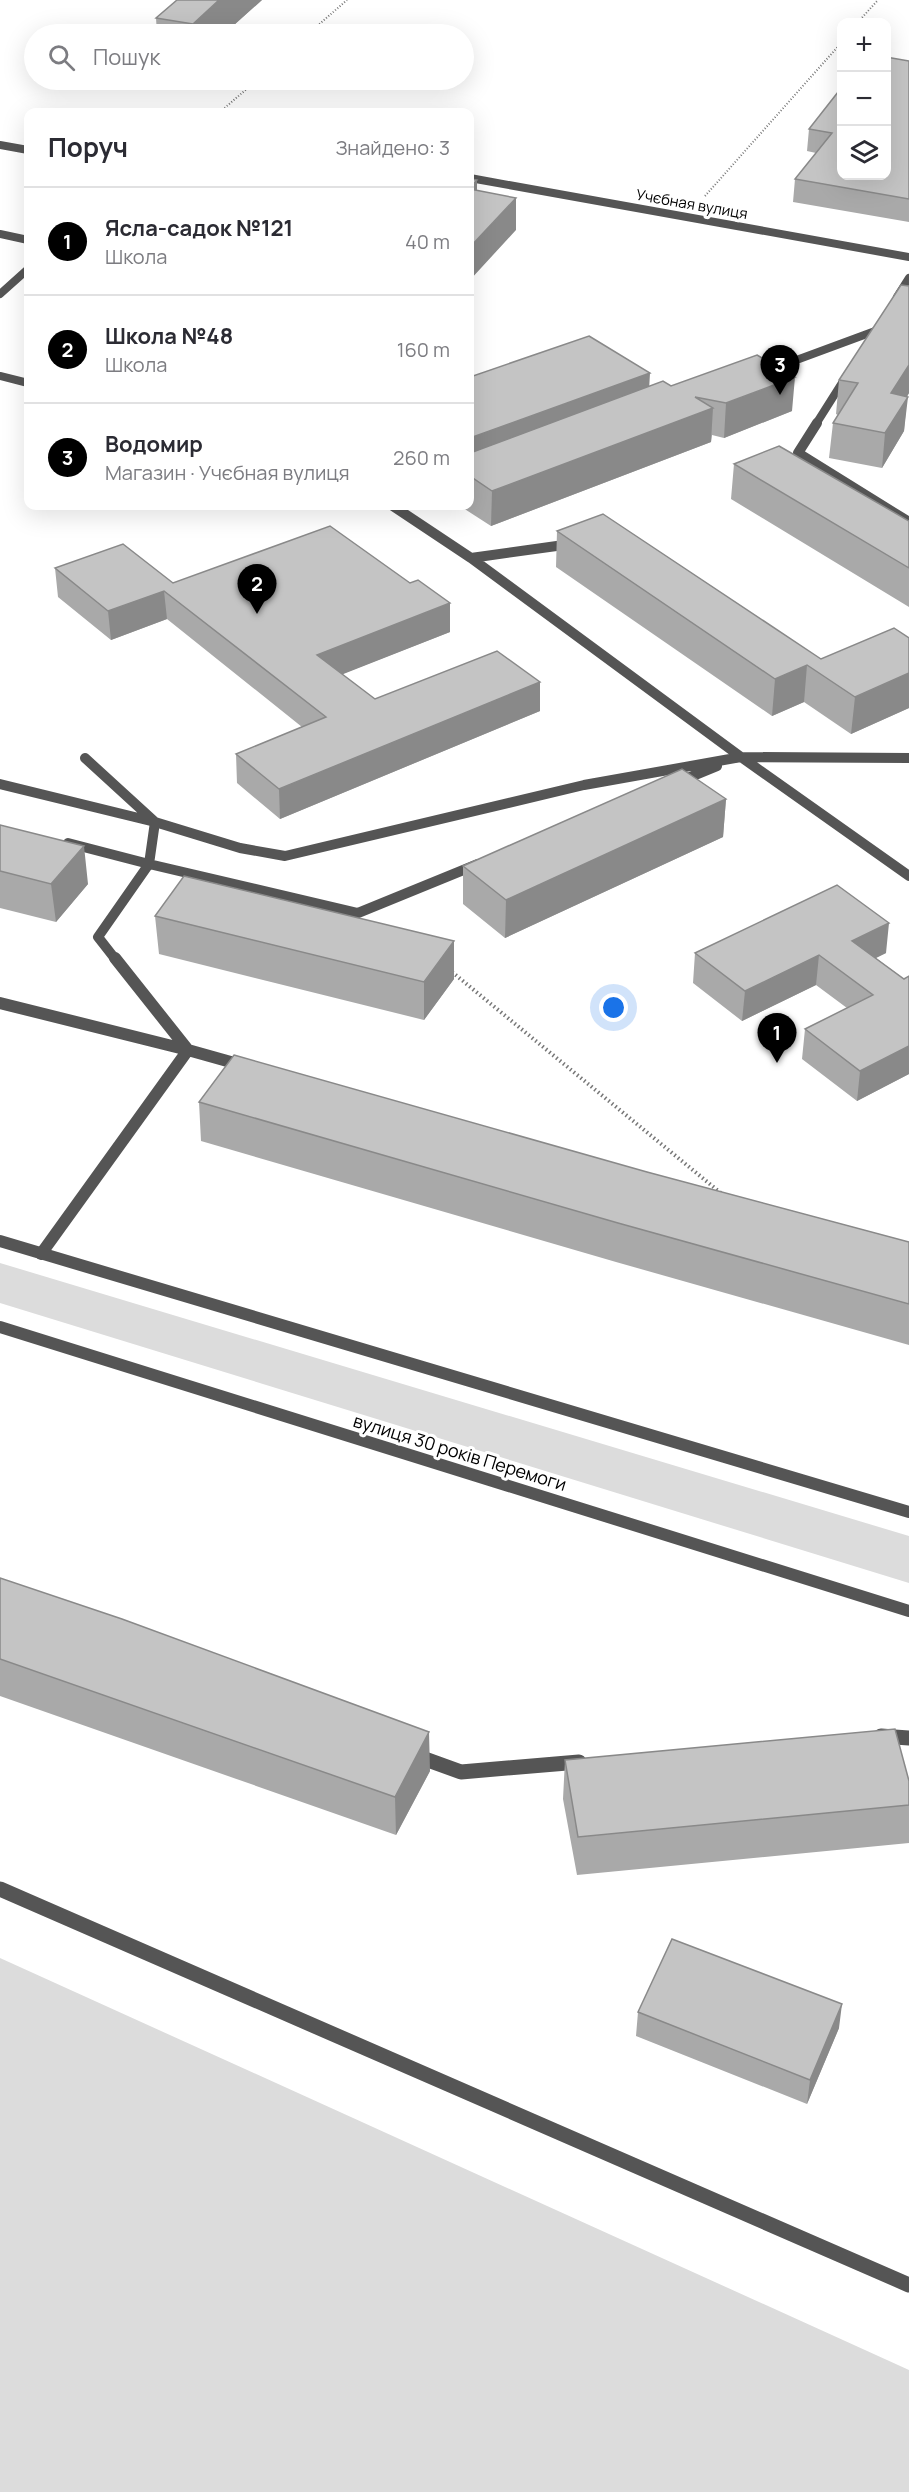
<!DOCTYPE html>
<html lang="uk">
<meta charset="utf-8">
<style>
:root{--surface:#fff;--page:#f2f2f3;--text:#2b2b33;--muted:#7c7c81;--line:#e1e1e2;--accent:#000}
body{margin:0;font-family:Manrope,sans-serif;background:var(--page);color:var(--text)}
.controls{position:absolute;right:18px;top:18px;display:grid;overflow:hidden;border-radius:12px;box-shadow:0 6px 24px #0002}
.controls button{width:54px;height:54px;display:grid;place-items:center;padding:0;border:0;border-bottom:2px solid var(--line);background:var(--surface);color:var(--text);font:30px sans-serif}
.you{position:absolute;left:614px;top:1008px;width:21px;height:21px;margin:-15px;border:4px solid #fff;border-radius:50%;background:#1a73e8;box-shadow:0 0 0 9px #1a73e833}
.badge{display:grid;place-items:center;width:39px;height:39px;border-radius:50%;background:var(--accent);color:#fff;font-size:20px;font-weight:700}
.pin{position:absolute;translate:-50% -50px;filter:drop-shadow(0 2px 3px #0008)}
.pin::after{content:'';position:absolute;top:32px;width:21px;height:18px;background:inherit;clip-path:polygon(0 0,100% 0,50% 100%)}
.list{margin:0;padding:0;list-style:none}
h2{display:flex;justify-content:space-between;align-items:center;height:78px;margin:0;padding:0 24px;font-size:26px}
h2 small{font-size:20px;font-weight:400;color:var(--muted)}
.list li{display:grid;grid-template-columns:39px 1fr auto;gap:18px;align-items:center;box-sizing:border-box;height:108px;padding:0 24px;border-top:2px solid var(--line)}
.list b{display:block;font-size:22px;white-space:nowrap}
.list p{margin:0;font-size:20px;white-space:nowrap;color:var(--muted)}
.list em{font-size:20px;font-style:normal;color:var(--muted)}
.icon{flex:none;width:33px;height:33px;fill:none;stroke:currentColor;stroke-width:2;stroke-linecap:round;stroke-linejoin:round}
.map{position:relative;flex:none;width:909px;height:2492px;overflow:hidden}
.search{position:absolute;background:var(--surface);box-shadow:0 6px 24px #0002;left:24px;top:24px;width:450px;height:66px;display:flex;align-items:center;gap:15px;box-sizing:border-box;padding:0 21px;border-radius:33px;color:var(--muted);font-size:22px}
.panel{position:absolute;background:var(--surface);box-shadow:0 6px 24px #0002;left:24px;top:108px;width:450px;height:402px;border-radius:12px}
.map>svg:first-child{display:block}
.green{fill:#dcdcdc}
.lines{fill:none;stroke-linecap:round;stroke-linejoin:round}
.path-far1{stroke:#777;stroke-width:2;stroke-dasharray:1 2;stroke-linecap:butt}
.path{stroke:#777;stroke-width:4;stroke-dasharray:1.5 3;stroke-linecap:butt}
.service-far3{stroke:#555;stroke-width:8}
.service-far2{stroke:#555;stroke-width:10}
.service-far1{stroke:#555;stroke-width:12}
.service{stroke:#555;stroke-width:15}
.minor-far1{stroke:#555;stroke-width:8}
.minor{stroke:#555;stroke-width:15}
.tertiary{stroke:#555;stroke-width:12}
.wall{fill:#a9a9a9}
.shaded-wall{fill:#898989}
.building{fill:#c4c4c4;stroke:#898989;stroke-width:1.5}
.labels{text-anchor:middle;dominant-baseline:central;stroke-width:6;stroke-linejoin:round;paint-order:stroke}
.far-street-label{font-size:15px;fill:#000;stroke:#fff}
.street-label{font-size:18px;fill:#000;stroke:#fff}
</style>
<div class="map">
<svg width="909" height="2492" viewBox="0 0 909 2492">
<rect width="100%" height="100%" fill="#fff"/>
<path class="green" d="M 0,1263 L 909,1536 L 909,1583 L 0,1303 Z
M 0,1958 L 909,2370 L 909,2492 L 0,2492 Z"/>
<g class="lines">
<path class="path-far1" d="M 858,22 L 878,0
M 308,34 L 347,0
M 220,112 L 257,80
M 705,196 L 842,42"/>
<path class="path" d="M 452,972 L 722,1194"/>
<path class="service-far3" d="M 0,145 L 28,150
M 0,234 L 28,240
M 897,297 L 909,278
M 764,372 L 875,331
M 0,376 L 28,383
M 816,424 L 847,375"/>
<path class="service-far2" d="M 817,423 L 798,453 L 909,522
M 393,506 L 471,558 L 741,757 L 909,876
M 471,558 L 571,544
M 85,758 L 155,822 L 149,864 L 358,913 L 478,864
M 678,782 L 717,766
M 0,784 L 155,822 L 240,848 L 285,856 L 584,785 L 741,757 L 909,758
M 68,843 L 149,864 L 98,937 L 116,960"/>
<path class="service-far1" d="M 0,1003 L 188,1050 L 115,958
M 41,1254 L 188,1050 L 245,1066"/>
<path class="service" d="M 881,1736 L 909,1738
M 414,1755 L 461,1772 L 579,1762"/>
<path class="minor-far1" d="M 470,178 L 909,257
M 0,294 L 28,269"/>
<path class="minor" d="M 0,1889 L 909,2285"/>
<path class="tertiary" d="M 0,1241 L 909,1512
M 0,1327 L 909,1611"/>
</g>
<path class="wall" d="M 262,0 L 224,34 L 157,34 L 156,18 Z
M 909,61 L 909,222 L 793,202 L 795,179 L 816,153 L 807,151 L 809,129 Z
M 909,286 L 909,393 L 907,397 L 904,431 L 882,468 L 829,458 L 833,423 L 838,415 L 836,414 L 839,380 Z
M 470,377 L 649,386 L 671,386 L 792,411 L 724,438 L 712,435 L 711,442 L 491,526 L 460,506 L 470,506 Z
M 734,464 L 909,521 L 909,607 L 731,499 Z
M 557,531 L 821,659 L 909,638 L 909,708 L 851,734 L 804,702 L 772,716 L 556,567 Z
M 55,568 L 173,583 L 450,632 L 342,674 L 375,699 L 540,682 L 540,711 L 280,819 L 237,783 L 236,754 L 302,727 L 167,619 L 111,640 L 58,597 Z
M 726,799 L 723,837 L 505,938 L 463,904 L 463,866 Z
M 0,825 L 88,884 L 56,922 L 0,908 Z
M 155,916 L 454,979 L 424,1020 L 159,954 Z
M 695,953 L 886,953 L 876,958 L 904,979 L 909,976 L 909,1074 L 857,1101 L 802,1059 L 805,1029 L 847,1008 L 816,985 L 742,1021 L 693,983 Z
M 199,1102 L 647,1172 L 909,1242 L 909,1345 L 616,1262 L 201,1141 Z
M 0,1578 L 430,1771 L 396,1835 L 0,1696 Z
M 565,1760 L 909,1781 L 909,1843 L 577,1875 L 563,1799 Z
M 638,2012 L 839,2028 L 807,2104 L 636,2036 Z"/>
<path class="shaded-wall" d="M 219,0 L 262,0 L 224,34 L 193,34 L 193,24 Z
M 477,180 L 477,213 L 470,221 L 470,188 Z
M 516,198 L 516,230 L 470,280 L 470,247 Z
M 909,365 L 909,393 L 887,428 L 891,393 Z
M 650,373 L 648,408 L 470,473 L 470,438 Z
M 795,377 L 792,411 L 724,438 L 726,403 Z
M 908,397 L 904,431 L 882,468 L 885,433 Z
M 713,408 L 711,442 L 491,526 L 492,491 Z
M 164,591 L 167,619 L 111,640 L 108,611 Z
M 450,603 L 450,632 L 318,684 L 317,655 Z
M 807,665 L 804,702 L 772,716 L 775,679 Z
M 909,673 L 909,708 L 851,734 L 855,697 Z
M 540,682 L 540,711 L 280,819 L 279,789 Z
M 726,799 L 723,837 L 505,938 L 506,900 Z
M 84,846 L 88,884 L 56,922 L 51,884 Z
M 889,923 L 886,953 L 849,971 L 852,941 Z
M 454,941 L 454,979 L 424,1020 L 424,982 Z
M 819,955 L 816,985 L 742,1021 L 745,991 Z
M 909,1046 L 909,1074 L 857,1101 L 860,1071 Z
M 429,1732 L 430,1771 L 396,1835 L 395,1797 Z
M 842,2004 L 839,2028 L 807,2104 L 810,2080 Z"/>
<path class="building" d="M 177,0 L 219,0 L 193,24 L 156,18 Z
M 886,57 L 909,61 L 909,199 L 795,179 L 832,133 L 809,129 L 842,87 L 842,176 L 886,176 Z
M 470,179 L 477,180 L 470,188 Z
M 470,189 L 516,198 L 470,247 Z
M 901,285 L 909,286 L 909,365 L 891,393 L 908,397 L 885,433 L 833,423 L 858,383 L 839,380 Z
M 589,336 L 650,373 L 470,438 L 470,377 Z
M 757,355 L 795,377 L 726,403 L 695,397 L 713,408 L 492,491 L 470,476 L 470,451 L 473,452 L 663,381 L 671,386 Z
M 779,446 L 909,521 L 909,568 L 734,464 Z
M 603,514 L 821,659 L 894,628 L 909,638 L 909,673 L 855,697 L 807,665 L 775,679 L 557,531 Z
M 330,526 L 410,583 L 418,580 L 450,603 L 317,655 L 375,699 L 497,651 L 540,682 L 279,789 L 236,754 L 326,717 L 164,591 L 108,611 L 55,568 L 123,544 L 173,583 Z
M 682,769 L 726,799 L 506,900 L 463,866 Z
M 0,825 L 84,846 L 51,884 L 0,871 Z
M 184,876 L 454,941 L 424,982 L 155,916 Z
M 837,885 L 889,923 L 852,941 L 904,979 L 909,976 L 909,1046 L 860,1071 L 805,1029 L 873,995 L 819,955 L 745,991 L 695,953 Z
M 234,1055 L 647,1172 L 909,1242 L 909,1304 L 618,1223 L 199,1102 Z
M 0,1578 L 122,1619 L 429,1732 L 395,1797 L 0,1659 Z
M 895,1729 L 909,1781 L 909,1805 L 578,1837 L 565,1760 Z
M 672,1939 L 842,2004 L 810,2080 L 638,2012 Z"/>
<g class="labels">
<g class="far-street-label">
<text transform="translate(692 204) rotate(10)">Учєбная вулиця</text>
</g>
<g class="street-label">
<text transform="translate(460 1452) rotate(17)">вулиця 30 років Перемоги</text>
</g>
</g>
</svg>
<div class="controls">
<button>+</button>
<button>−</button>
<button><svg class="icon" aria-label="layers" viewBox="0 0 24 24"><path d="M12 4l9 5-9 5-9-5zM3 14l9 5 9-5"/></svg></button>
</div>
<div class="you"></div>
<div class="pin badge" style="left:777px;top:1063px">1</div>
<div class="pin badge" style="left:257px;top:614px">2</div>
<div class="pin badge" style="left:780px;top:395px">3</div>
<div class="search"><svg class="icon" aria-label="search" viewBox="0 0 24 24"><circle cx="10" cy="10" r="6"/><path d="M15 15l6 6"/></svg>Пошук</div>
<section class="panel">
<h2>Поруч<small>Знайдено: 3</small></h2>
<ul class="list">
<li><span class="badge">1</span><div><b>Ясла-садок №121</b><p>Школа</p></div><em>40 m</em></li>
<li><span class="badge">2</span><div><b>Школа №48</b><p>Школа</p></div><em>160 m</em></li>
<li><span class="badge">3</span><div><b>Водомир</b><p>Магазин · Учєбная вулиця</p></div><em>260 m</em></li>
</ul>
</section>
</div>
